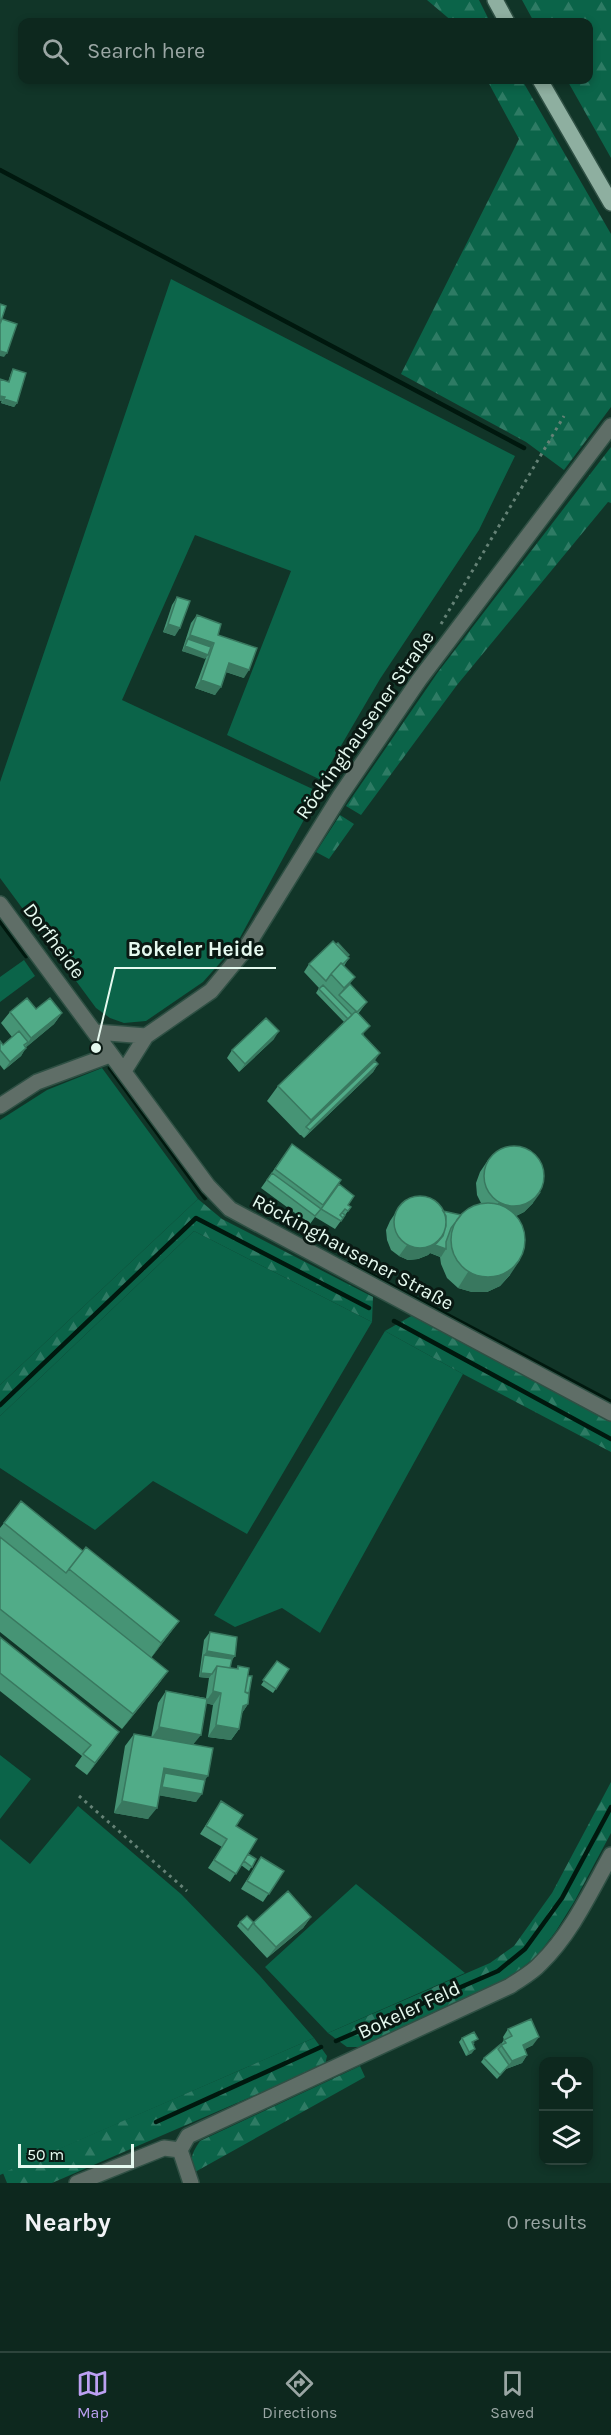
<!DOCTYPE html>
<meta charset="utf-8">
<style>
:root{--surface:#0d281e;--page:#1b342b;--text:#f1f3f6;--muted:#9aa6a4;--line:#2d443c;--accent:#bca0f2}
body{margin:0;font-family:Karla,sans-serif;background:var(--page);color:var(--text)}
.controls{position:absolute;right:18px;bottom:18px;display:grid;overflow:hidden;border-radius:12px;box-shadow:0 3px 9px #0003}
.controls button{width:54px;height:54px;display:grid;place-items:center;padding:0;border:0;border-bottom:2px solid var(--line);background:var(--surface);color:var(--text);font:30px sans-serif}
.scale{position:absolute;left:18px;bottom:15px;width:116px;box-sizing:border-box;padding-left:6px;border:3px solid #e5f9ef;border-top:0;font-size:16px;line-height:21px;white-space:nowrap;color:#e5f9ef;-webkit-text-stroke:4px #0a1913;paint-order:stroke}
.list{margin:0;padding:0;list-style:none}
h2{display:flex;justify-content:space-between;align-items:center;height:78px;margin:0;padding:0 24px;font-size:26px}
h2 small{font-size:20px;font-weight:400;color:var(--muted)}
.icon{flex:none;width:33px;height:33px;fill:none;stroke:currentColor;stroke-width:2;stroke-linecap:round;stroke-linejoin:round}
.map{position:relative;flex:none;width:611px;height:2183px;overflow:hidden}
.search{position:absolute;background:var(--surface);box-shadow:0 3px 9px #0003;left:18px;right:18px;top:18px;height:66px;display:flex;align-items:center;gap:15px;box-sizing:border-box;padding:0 21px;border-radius:12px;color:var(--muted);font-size:22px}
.sheet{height:168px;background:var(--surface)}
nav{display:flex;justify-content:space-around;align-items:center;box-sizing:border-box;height:84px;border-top:2px solid var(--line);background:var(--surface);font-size:16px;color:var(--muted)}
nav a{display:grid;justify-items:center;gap:3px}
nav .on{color:var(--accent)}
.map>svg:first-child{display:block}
.green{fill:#0b6449}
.forest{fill:url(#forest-firs)}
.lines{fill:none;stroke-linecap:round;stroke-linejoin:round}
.stream{stroke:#00180e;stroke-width:4.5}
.minor-casing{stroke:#2f5044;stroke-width:18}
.primary-casing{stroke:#2f5044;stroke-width:18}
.path{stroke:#658276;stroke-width:3;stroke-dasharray:3 4.5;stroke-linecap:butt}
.minor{stroke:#5f6e67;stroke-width:15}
.primary{stroke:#8eafa0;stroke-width:15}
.wall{fill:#469475}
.shaded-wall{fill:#39785f}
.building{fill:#51ac88;stroke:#39785f;stroke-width:1.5}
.labels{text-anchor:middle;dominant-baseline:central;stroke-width:6;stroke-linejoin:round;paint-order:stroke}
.street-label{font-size:20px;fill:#e5f9ef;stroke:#0a1913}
.leader{fill:none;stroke:#e5f9ef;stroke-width:2}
.callout-dot{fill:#e5f9ef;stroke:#0a1913;stroke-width:2}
.callout-label{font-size:21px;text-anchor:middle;font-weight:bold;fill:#e5f9ef;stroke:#0a1913;stroke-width:6;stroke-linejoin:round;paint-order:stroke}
</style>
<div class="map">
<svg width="611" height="2183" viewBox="0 0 611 2183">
<defs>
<pattern id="forest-firs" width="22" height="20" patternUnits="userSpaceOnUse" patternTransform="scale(1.5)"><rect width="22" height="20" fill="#0b6449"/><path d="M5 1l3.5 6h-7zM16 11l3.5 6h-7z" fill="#2e7b64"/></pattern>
</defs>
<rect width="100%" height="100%" fill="#113528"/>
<path class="green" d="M 171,279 L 515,456 L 479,530 L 380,679 L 321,780 L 227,735 L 291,571 L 195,535 L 122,700 L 319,792 L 236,945 L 203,982 L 146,1021 L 124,1023 L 110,1018 L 96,1008 L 0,878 L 0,782 Z
M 24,960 L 35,976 L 0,1002 L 0,977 Z
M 102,1068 L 198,1199 L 0,1385 L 0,1120 L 47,1090 Z
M 194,1231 L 372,1322 L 247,1534 L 153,1481 L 95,1530 L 0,1468 L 0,1416 Z
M 385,1331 L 463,1374 L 320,1633 L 282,1608 L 235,1627 L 214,1615 Z
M 0,1755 L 31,1779 L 0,1819 Z
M 78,1806 L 181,1894 L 260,1976 L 314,2038 L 0,2175 L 0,1839 L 30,1864 Z
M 356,1884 L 465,1973 L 328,2033 L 265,1967 Z"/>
<path class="forest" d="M 427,0 L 479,0 L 490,22 L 453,22 Z
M 522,0 L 611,0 L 611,158 L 567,80 L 588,80 L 588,22 L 534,22 Z
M 487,80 L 522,80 L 611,234 L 611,407 L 564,470 L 526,442 L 401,374 L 519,139 Z
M 611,447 L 611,503 L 608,502 L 457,685 L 361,815 L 346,806 L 438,672 Z
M 340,815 L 354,824 L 329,859 L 316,852 Z
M 198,1199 L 222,1219 L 373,1297 L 372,1322 L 194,1231 L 0,1416 L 0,1385 Z
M 413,1315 L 611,1420 L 611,1452 L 463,1374 L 385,1331 Z
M 611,1782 L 611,1833 L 574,1902 L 556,1931 L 537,1956 L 506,1980 L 362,2047 L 347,2047 L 328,2033 L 490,1963 L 514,1946 L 552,1893 Z
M 314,2038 L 327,2056 L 325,2065 L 52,2183 L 7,2183 L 3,2173 Z
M 360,2066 L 365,2077 L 195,2172 C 189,2159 192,2153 200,2141 Z"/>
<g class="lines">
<path class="stream" d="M 0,170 L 524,448
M 0,921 L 26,956
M 110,1068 L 205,1198
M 349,1263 L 611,1402
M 394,1321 L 611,1439
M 0,1405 L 196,1218 L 369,1308
M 336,2041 L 498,1971 L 525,1949 L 562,1898 L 611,1807
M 156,2122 L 321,2047"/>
<defs>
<path id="minor" d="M 0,904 L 208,1186 L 230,1209 L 611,1413
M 96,1032 L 146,1036
M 124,1071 L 146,1036 L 211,991 L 244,951 L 340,796 L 419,680 L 611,426
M 0,1106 L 37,1082 L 110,1055
M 77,2183 L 164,2148 L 180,2150
M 191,2183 L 180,2150 L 188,2136 L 510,1986 C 520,1979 532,1973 540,1964 C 571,1934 590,1893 611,1855"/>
<path id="primary" d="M 495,0 L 507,22
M 540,80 L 611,203"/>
</defs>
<use href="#minor" class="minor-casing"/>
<use href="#primary" class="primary-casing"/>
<path class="path" d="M 441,624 L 564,416
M 79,1796 L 187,1891"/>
<use href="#minor" class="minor"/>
<use href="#primary" class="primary"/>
</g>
<path class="wall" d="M 13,369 L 17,403 L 14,407 L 1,403 L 11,373 Z
M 177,597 L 175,636 L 163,632 L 172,605 Z
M 197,615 L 218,635 L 244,678 L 226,672 L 215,695 L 195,688 L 206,658 L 182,651 L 191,623 Z
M 348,957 L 349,958 L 344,966 L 350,984 L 367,1002 L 358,1014 L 364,1036 L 375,1061 L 378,1064 L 373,1072 L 304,1138 L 301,1135 L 300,1135 L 267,1101 L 278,1086 L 344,1022 L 316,993 L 319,988 L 304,972 L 309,964 Z
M 36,1009 L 62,1013 L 54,1024 L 26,1047 L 21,1056 L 4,1070 L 0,1065 L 0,1041 L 3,1045 L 12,1037 L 1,1023 L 10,1012 Z
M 274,1039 L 239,1072 L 227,1058 L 232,1050 Z
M 292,1144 L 339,1184 L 348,1205 L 351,1207 L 335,1229 L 315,1217 L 310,1224 L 261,1188 Z
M 488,1160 L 533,1203 L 524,1212 L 516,1216 L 510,1275 L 500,1286 L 487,1292 L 472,1292 L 458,1288 L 447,1278 L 441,1264 L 440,1257 L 430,1253 L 428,1255 L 418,1259 L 408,1260 L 399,1256 L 391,1250 L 387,1240 L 386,1230 L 390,1221 L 398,1209 L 443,1211 L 461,1215 L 481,1203 L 477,1195 L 476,1183 L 480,1172 Z
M 4,1523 L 83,1551 L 179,1621 L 151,1658 L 168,1671 L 157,1686 L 122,1729 L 0,1632 L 0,1528 Z
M 210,1632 L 235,1656 L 232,1659 L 230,1668 L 236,1669 L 238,1666 L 248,1676 L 249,1693 L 248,1704 L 242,1713 L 239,1729 L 231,1740 L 208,1737 L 213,1705 L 206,1703 L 193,1745 L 205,1780 L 196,1802 L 159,1795 L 148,1819 L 114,1813 L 125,1746 L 134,1734 L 151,1738 L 158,1703 L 166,1691 L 206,1698 L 209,1678 L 199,1677 L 204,1640 Z
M 0,1637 L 119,1732 L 87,1775 L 75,1766 L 82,1756 L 0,1691 Z
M 277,1661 L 289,1669 L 273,1693 L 261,1685 Z
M 216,1809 L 236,1826 L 248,1854 L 256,1859 L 249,1871 L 241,1865 L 230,1882 L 208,1868 L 222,1847 L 200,1834 Z
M 261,1857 L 284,1871 L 263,1902 L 241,1889 Z
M 311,1917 L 303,1928 L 267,1958 L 237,1926 L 240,1922 L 253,1923 Z
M 508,2029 L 533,2045 L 525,2049 L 527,2055 L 522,2063 L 506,2069 L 497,2079 L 481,2062 L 484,2058 L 501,2044 L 504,2040 L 503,2037 Z
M 462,2038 L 475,2043 L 473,2044 L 472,2053 L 466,2056 L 459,2042 Z"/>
<path class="shaded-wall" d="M 0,351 L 7,353 L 4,357 L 0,356 Z
M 0,396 L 5,397 L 2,401 L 0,401 Z
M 4,399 L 17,403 L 14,407 L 1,403 Z
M 168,624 L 180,628 L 175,636 L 163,632 Z
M 190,635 L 214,643 L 208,651 L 188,639 L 184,643 Z
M 185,646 L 208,655 L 205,659 L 182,651 Z
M 229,663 L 249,670 L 244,678 L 223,671 Z
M 201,680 L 221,687 L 215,695 L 195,688 Z
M 355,977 L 344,992 L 339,995 L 344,988 Z
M 62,1013 L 54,1024 L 23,1050 L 31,1038 Z
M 279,1031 L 274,1039 L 239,1072 L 245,1064 Z
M 26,1048 L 21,1056 L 4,1070 L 10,1062 Z
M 380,1053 L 370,1068 L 306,1127 L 300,1135 L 311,1120 Z
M 378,1064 L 373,1072 L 304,1138 L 310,1130 Z
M 541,1192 L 533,1203 L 524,1212 L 514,1217 L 491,1214 L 499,1202 Z
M 443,1236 L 446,1249 L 441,1257 L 430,1253 L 428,1255 L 418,1259 L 408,1260 L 399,1256 L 407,1245 Z
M 520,1260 L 510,1275 L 500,1286 L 487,1292 L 472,1292 L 458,1288 L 468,1272 Z
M 179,1621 L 168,1636 L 151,1658 L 161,1643 Z
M 207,1651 L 235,1656 L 229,1664 L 204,1655 Z
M 168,1671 L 157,1686 L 122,1729 L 133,1714 Z
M 201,1673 L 212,1674 L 209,1678 L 199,1677 Z
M 213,1691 L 221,1693 L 213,1705 L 205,1703 Z
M 248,1704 L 240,1716 L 243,1706 Z
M 216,1725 L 239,1729 L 231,1740 L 208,1737 Z
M 159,1727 L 201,1735 L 192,1746 L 151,1739 Z
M 119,1732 L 111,1744 L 87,1775 L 95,1763 Z
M 164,1768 L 208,1776 L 199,1788 L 165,1773 L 159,1781 Z
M 162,1787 L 202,1794 L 196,1802 L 157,1795 Z
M 122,1801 L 157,1808 L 148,1819 L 114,1813 Z
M 311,1917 L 303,1928 L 267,1958 L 276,1947 Z
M 539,2037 L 533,2045 L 517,2053 L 523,2045 Z
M 475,2049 L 472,2053 L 466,2056 L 469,2052 Z
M 527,2055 L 522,2063 L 506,2069 L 497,2079 L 512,2061 Z"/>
<path class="building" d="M 0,304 L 6,306 L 0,324 Z
M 2,319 L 17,324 L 7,353 L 0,351 L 0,324 Z
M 13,369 L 26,373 L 17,403 L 4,399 L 5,397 L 0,396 L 0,379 L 9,382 Z
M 177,597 L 190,601 L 180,628 L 168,624 Z
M 197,615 L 221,624 L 218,635 L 257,648 L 249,670 L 229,663 L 221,687 L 201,680 L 214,643 L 190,635 Z
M 188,639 L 211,647 L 208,655 L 185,646 Z
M 333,941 L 349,958 L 343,964 L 341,963 L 331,974 L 326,981 L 309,964 Z
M 338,943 L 349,955 L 348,956 L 336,944 Z
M 341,963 L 355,977 L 344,988 L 331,974 Z
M 350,984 L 367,1002 L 357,1012 L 339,995 Z
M 323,985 L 352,1015 L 348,1019 L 319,989 Z
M 27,998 L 36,1009 L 50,998 L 62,1013 L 31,1038 L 10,1012 Z
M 356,1011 L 370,1026 L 362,1034 L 380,1053 L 311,1120 L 278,1086 Z
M 266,1018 L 279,1031 L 245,1064 L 232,1050 Z
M 19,1031 L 28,1042 L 24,1045 L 26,1048 L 10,1062 L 0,1050 L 0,1041 L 3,1045 Z
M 375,1061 L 378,1064 L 310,1130 L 306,1127 Z
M 292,1144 L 341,1180 L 323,1205 L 275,1169 Z
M484 1176a30 30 0 1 1 60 0a30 30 0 1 1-60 0Z
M 272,1173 L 321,1209 L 315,1216 L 267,1180 Z
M 339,1184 L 354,1196 L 348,1205 L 351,1207 L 348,1211 L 345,1209 L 340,1215 L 343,1218 L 341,1221 L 321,1209 Z
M394 1222a26 26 0 1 1 52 0a26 26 0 1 1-52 0Z
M451 1240a37 37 0 1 1 74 0a37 37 0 1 1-74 0Z
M 443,1211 L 461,1215 L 451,1228 L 446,1242 L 446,1249 L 435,1245 L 443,1236 L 446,1226 L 446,1216 Z
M 342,1213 L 345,1215 L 343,1218 L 340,1215 Z
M 21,1501 L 83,1551 L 66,1573 L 4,1523 Z
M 0,1537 L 168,1671 L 133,1714 L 0,1609 Z
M 86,1547 L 179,1621 L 161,1643 L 69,1569 Z
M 210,1632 L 237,1637 L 235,1656 L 207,1651 Z
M 0,1637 L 119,1732 L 95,1763 L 83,1754 L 91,1745 L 0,1673 Z
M 204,1655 L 232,1659 L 230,1668 L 217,1666 L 212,1674 L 201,1673 Z
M 277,1661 L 289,1669 L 276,1689 L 263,1680 Z
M 217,1666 L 238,1669 L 238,1666 L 249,1668 L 245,1692 L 249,1694 L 248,1704 L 243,1706 L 239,1729 L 216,1725 L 221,1693 L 213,1691 Z
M 248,1676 L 252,1676 L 249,1693 L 245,1692 Z
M 166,1691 L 207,1699 L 201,1735 L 159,1727 Z
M 134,1734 L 213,1748 L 208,1776 L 164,1768 L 157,1808 L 122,1801 Z
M 165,1773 L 205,1780 L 202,1794 L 162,1787 Z
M 221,1801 L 243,1815 L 236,1826 L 257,1839 L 236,1874 L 214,1860 L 227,1839 L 206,1826 Z
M 248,1854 L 256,1859 L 252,1867 L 244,1861 Z
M 261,1857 L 284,1871 L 269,1894 L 247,1881 Z
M 288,1891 L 311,1917 L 276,1947 L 253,1923 Z
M 247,1916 L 255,1924 L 253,1923 L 248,1930 L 240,1922 Z
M 531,2019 L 539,2037 L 523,2045 L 527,2055 L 512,2061 L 501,2045 L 506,2043 L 504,2040 L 512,2036 L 508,2029 Z
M 474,2032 L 478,2039 L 472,2042 L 475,2049 L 469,2052 L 462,2038 Z
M 501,2044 L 502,2045 L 498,2049 L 509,2065 L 500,2075 L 484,2058 Z"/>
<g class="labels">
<g class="street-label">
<text transform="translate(365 725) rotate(-55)">Röckinghausener Straße</text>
<text transform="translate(54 941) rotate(53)">Dorfheide</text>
<text transform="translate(353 1252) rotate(28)">Röckinghausener Straße</text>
<text transform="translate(409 2010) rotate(-25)">Bokeler Feld</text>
</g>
</g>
<path class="leader" d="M96 1048L115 968H276"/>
<circle class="callout-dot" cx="96" cy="1048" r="6"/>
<g class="callout-label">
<text x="196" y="956">Bokeler Heide</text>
</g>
</svg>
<div class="controls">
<button><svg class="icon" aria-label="locate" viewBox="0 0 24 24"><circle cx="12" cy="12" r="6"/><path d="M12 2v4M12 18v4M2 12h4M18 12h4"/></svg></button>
<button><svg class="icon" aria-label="layers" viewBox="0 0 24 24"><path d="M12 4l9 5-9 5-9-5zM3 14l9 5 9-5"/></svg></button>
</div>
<div class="scale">50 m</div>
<div class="search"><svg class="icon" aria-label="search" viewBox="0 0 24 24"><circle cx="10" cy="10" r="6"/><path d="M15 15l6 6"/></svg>Search here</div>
</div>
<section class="sheet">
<h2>Nearby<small>0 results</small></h2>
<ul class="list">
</ul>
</section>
<nav>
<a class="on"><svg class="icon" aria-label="map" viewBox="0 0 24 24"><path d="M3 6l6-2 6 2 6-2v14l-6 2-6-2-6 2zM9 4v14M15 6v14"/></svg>Map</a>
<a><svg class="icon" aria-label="directions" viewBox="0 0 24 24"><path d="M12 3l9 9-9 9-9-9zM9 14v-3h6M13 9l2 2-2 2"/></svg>Directions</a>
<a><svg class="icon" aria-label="saved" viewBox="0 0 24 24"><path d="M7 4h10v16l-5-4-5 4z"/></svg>Saved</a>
</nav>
